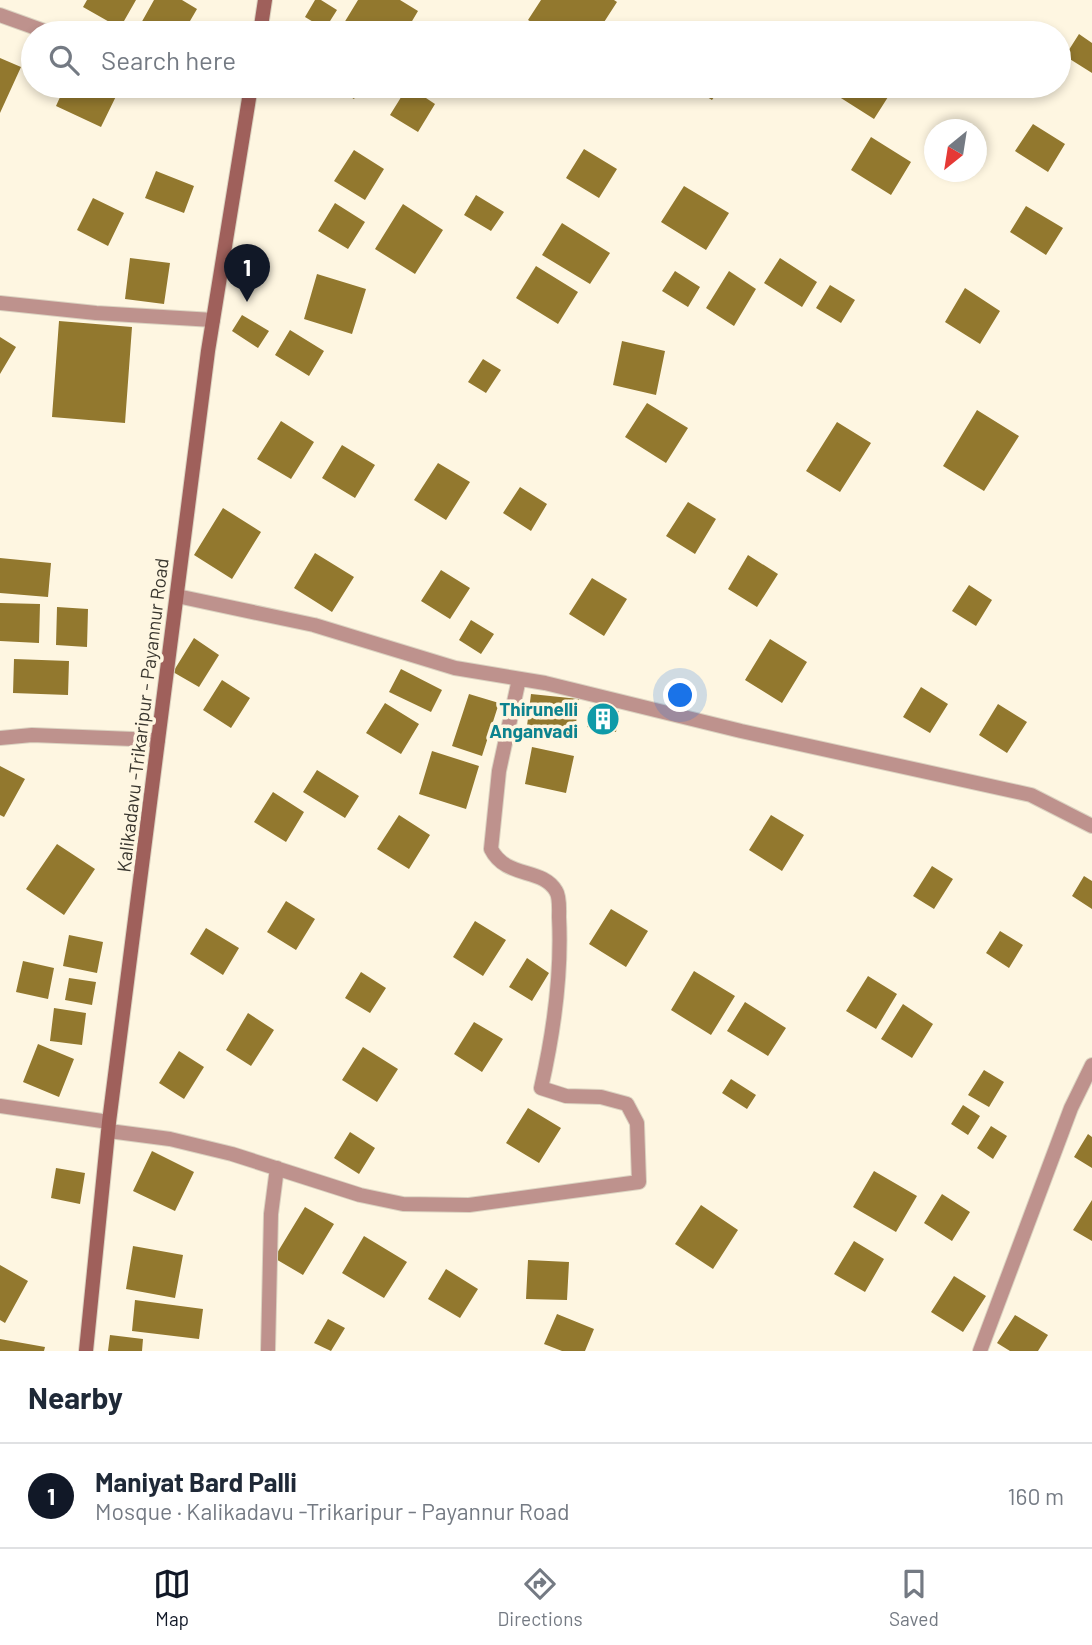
<!DOCTYPE html>
<meta charset="utf-8">
<style>
:root{--surface:#fff;--page:#f2f2f3;--text:#1f2937;--muted:#747a83;--line:#e0e1e3;--accent:#111827}
body{margin:0;font-family:Barlow,sans-serif;background:var(--page);color:var(--text)}
.compass{position:absolute;left:924px;top:119px;width:63px;height:63px;border-radius:50%;background:var(--surface);box-shadow:0 4px 10px #0003;rotate:210deg}
.you{position:absolute;left:681px;top:696px;width:24px;height:24px;margin:-18px;border:5px solid #fff;border-radius:50%;background:#1a73e8;box-shadow:0 0 0 10px #1a73e833}
.badge{display:grid;place-items:center;width:46px;height:46px;border-radius:50%;background:var(--accent);color:#fff;font-size:23px;font-weight:700}
.pin{position:absolute;translate:-50% -58px;filter:drop-shadow(0 2px 4px #0008)}
.pin::after{content:'';position:absolute;top:37px;width:24px;height:21px;background:inherit;clip-path:polygon(0 0,100% 0,50% 100%)}
.list{margin:0;padding:0;list-style:none}
h2{display:flex;justify-content:space-between;align-items:center;height:91px;margin:0;padding:0 28px;font-size:30px}
h2 small{font-size:23px;font-weight:400;color:var(--muted)}
.list li{display:grid;grid-template-columns:46px 1fr auto;gap:21px;align-items:center;box-sizing:border-box;height:105px;padding:0 28px;border-top:2px solid var(--line)}
.list b{display:block;font-size:26px;white-space:nowrap}
.list p{margin:0;font-size:23px;white-space:nowrap;color:var(--muted)}
.list em{font-size:23px;font-style:normal;color:var(--muted)}
.icon{flex:none;width:38px;height:38px;fill:none;stroke:currentColor;stroke-width:2;stroke-linecap:round;stroke-linejoin:round}
.map{position:relative;flex:none;width:1092px;height:1351px;overflow:hidden}
.search{position:absolute;background:var(--surface);box-shadow:0 4px 10px #0003;left:21px;right:21px;top:21px;height:77px;display:flex;align-items:center;gap:18px;box-sizing:border-box;padding:0 24px;border-radius:38px;color:var(--muted);font-size:26px}
.sheet{height:196px;background:var(--surface)}
nav{display:flex;justify-content:space-around;align-items:center;box-sizing:border-box;height:98px;border-top:2px solid var(--line);background:var(--surface);font-size:19px;color:var(--muted)}
nav a{display:grid;justify-items:center;gap:4px}
nav .on{color:var(--accent)}
.map>svg:first-child{display:block}
.building{fill:#92782e}
.lines{fill:none;stroke-linecap:round;stroke-linejoin:round}
.street-casing{stroke:#dbd3c1;stroke-width:16}
.secondary-casing{stroke:#dbd3c1;stroke-width:16}
.street{stroke:#be928d;stroke-width:14}
.secondary{stroke:#9f605b;stroke-width:14}
.labels{text-anchor:middle;dominant-baseline:central;stroke-width:7;stroke-linejoin:round;paint-order:stroke}
.culture-label{font-size:19px;font-weight:bold;fill:#0d838f;stroke:#fef6e1;text-anchor:end}
.street-label{font-size:19px;fill:#39362e;stroke:#fef6e1}
</style>
<div class="map">
<svg width="1092" height="1351" viewBox="0 0 1092 1351">
<rect width="100%" height="100%" fill="#fef6e1"/>
<path class="building" d="M 87,0 L 136,0 L 120,28 L 83,7 Z
M 154,0 L 182,0 L 197,9 L 183,33 L 154,33 L 140,25 Z
M 315,0 L 321,0 L 337,10 L 325,29 L 305,17 Z
M 358,0 L 400,0 L 418,11 L 405,33 L 360,33 L 344,23 Z
M 541,0 L 614,0 L 617,2 L 597,33 L 549,33 L 528,20 Z
M 716,25 L 730,33 L 711,33 Z
M 1079,34 L 1092,43 L 1092,73 L 1065,56 Z
M 0,58 L 21,67 L 0,113 Z
M 65,86 L 121,86 L 101,127 L 56,106 Z
M 332,86 L 362,86 L 354,99 Z
M 408,86 L 435,104 L 418,132 L 390,115 Z
M 689,86 L 721,86 L 712,100 Z
M 822,86 L 895,86 L 874,119 Z
M 1033,124 L 1065,144 L 1048,172 L 1015,151 Z
M 871,137 L 911,162 L 891,195 L 851,170 Z
M 584,149 L 617,169 L 599,198 L 566,178 Z
M 354,150 L 384,169 L 365,200 L 334,181 Z
M 156,171 L 194,186 L 184,213 L 145,198 Z
M 684,186 L 729,213 L 706,250 L 661,222 Z
M 476,195 L 504,212 L 491,231 L 464,215 Z
M 93,198 L 124,213 L 108,246 L 77,230 Z
M 335,203 L 365,222 L 348,249 L 318,231 Z
M 403,204 L 443,230 L 415,274 L 375,249 Z
M 1026,206 L 1063,228 L 1046,255 L 1010,232 Z
M 562,223 L 610,253 L 590,284 L 542,255 Z
M 130,258 L 170,263 L 164,304 L 125,299 Z
M 780,258 L 817,282 L 802,307 L 764,283 Z
M 536,266 L 578,292 L 558,324 L 516,298 Z
M 675,271 L 700,287 L 688,307 L 662,291 Z
M 729,271 L 756,289 L 734,326 L 706,308 Z
M 317,274 L 366,289 L 352,334 L 304,319 Z
M 830,285 L 855,300 L 841,323 L 816,308 Z
M 965,288 L 1000,311 L 980,344 L 945,322 Z
M 242,315 L 269,331 L 258,348 L 232,331 Z
M 59,321 L 132,327 L 125,423 L 52,417 Z
M 290,330 L 324,351 L 309,376 L 275,355 Z
M 0,337 L 16,347 L 0,374 Z
M 622,341 L 665,351 L 656,395 L 613,385 Z
M 483,359 L 501,370 L 486,393 L 468,382 Z
M 647,403 L 688,428 L 666,463 L 625,437 Z
M 977,410 L 1019,436 L 984,491 L 943,466 Z
M 281,421 L 314,442 L 291,479 L 257,459 Z
M 837,422 L 871,443 L 840,492 L 806,471 Z
M 342,445 L 375,465 L 355,498 L 322,478 Z
M 438,463 L 470,482 L 446,520 L 414,500 Z
M 520,487 L 547,504 L 531,531 L 503,513 Z
M 688,502 L 716,519 L 695,554 L 666,536 Z
M 223,508 L 261,532 L 232,579 L 194,555 Z
M 315,553 L 354,577 L 332,612 L 294,588 Z
M 748,555 L 778,574 L 757,607 L 728,589 Z
M 0,558 L 51,563 L 48,597 L 0,593 Z
M 441,570 L 470,588 L 450,619 L 421,601 Z
M 592,578 L 627,599 L 604,636 L 569,614 Z
M 969,585 L 992,600 L 976,626 L 952,611 Z
M 0,603 L 40,604 L 39,643 L 0,641 Z
M 57,607 L 88,609 L 87,647 L 56,645 Z
M 471,620 L 494,634 L 481,654 L 459,640 Z
M 194,638 L 219,655 L 199,687 L 173,672 Z
M 770,639 L 807,662 L 782,703 L 745,680 Z
M 14,659 L 69,661 L 68,695 L 13,693 Z
M 401,669 L 442,690 L 431,712 L 389,692 Z
M 222,680 L 250,698 L 231,728 L 203,710 Z
M 921,687 L 948,704 L 930,733 L 903,717 Z
M 469,694 L 499,703 L 482,756 L 452,746 Z
M 531,694 L 579,699 L 574,740 L 526,734 Z
M 385,703 L 419,724 L 401,754 L 366,733 Z
M 998,704 L 1027,722 L 1007,753 L 979,735 Z
M 590,707 L 619,711 L 616,732 L 587,727 Z
M 532,747 L 574,756 L 566,793 L 525,784 Z
M 432,751 L 479,766 L 466,809 L 419,794 Z
M 0,766 L 25,779 L 4,817 L 0,815 Z
M 317,770 L 359,796 L 345,818 L 303,792 Z
M 273,792 L 304,812 L 286,842 L 254,822 Z
M 399,815 L 430,835 L 409,869 L 377,849 Z
M 771,815 L 804,835 L 782,871 L 749,850 Z
M 57,844 L 95,869 L 64,915 L 26,889 Z
M 932,866 L 953,879 L 934,909 L 913,896 Z
M 1084,876 L 1092,881 L 1092,909 L 1072,896 Z
M 286,901 L 315,919 L 296,950 L 267,932 Z
M 611,909 L 648,931 L 626,967 L 589,944 Z
M 475,921 L 506,940 L 483,976 L 453,957 Z
M 206,928 L 239,948 L 223,975 L 190,954 Z
M 1000,931 L 1023,945 L 1009,968 L 986,953 Z
M 69,935 L 103,942 L 97,973 L 63,966 Z
M 527,958 L 549,973 L 532,1001 L 509,987 Z
M 23,961 L 54,968 L 48,999 L 16,992 Z
M 694,971 L 735,996 L 711,1035 L 671,1010 Z
M 361,972 L 386,988 L 370,1013 L 345,998 Z
M 868,976 L 897,994 L 876,1029 L 846,1011 Z
M 69,978 L 96,982 L 92,1005 L 65,1000 Z
M 745,1002 L 786,1028 L 768,1056 L 727,1031 Z
M 903,1004 L 933,1024 L 912,1058 L 881,1039 Z
M 54,1008 L 86,1013 L 82,1045 L 50,1041 Z
M 248,1013 L 274,1030 L 251,1066 L 226,1050 Z
M 474,1022 L 503,1039 L 482,1072 L 454,1054 Z
M 38,1044 L 74,1059 L 59,1097 L 23,1082 Z
M 363,1047 L 398,1069 L 377,1102 L 342,1080 Z
M 179,1051 L 204,1067 L 184,1099 L 159,1083 Z
M 984,1070 L 1004,1082 L 989,1107 L 968,1095 Z
M 731,1079 L 756,1095 L 747,1109 L 722,1093 Z
M 963,1105 L 980,1116 L 968,1135 L 951,1124 Z
M 528,1108 L 561,1128 L 539,1163 L 506,1143 Z
M 991,1126 L 1007,1136 L 993,1159 L 977,1148 Z
M 350,1132 L 375,1148 L 359,1174 L 334,1158 Z
M 1088,1134 L 1092,1137 L 1092,1168 L 1074,1157 Z
M 152,1151 L 194,1172 L 175,1211 L 133,1191 Z
M 56,1168 L 85,1173 L 80,1204 L 51,1198 Z
M 874,1171 L 917,1196 L 896,1232 L 853,1207 Z
M 942,1194 L 970,1212 L 952,1241 L 924,1223 Z
M 1092,1200 L 1092,1241 L 1073,1230 Z
M 701,1205 L 738,1230 L 713,1269 L 675,1244 Z
M 305,1207 L 334,1224 L 303,1275 L 274,1258 Z
M 364,1236 L 407,1262 L 384,1298 L 342,1273 Z
M 854,1241 L 884,1259 L 865,1292 L 834,1274 Z
M 133,1246 L 183,1255 L 175,1298 L 126,1289 Z
M 528,1260 L 569,1262 L 567,1300 L 526,1299 Z
M 0,1265 L 28,1281 L 5,1323 L 0,1320 Z
M 446,1269 L 478,1289 L 460,1318 L 428,1299 Z
M 954,1276 L 986,1296 L 963,1332 L 931,1312 Z
M 135,1300 L 203,1309 L 199,1339 L 132,1331 Z
M 557,1314 L 594,1329 L 585,1351 L 562,1351 L 544,1344 Z
M 1015,1315 L 1048,1335 L 1038,1351 L 1010,1351 L 997,1343 Z
M 328,1319 L 345,1328 L 331,1351 L 314,1343 Z
M 110,1335 L 143,1339 L 142,1351 L 108,1351 Z
M 0,1339 L 45,1347 L 44,1351 L 0,1351 Z"/>
<g class="lines">
<defs>
<path id="street" d="M 0,15 L 50,33
M 0,303 L 96,313 L 213,320
M 177,596 L 314,625 L 455,668 L 545,683 L 741,731 L 1031,795 L 1092,826
M 0,738 L 32,735 L 158,740
M 0,1106 L 109,1122
M 109,1131 L 170,1139 L 232,1154 L 360,1195 L 403,1204 L 469,1205 L 639,1182 L 637,1123 L 627,1104 L 601,1097 L 566,1096 L 541,1088 C 554,1031 562,975 559,917 C 559,910 560,897 556,891 C 542,867 506,879 491,849 L 499,771 L 519,679
M 268,1351 L 271,1214 L 277,1168
M 980,1351 L 1071,1108 L 1092,1065"/>
<path id="secondary" d="M 260,33 L 265,0
M 86,1351 L 109,1122 L 208,351 L 251,86"/>
</defs>
<use href="#street" class="street-casing"/>
<use href="#secondary" class="secondary-casing"/>
<use href="#street" class="street"/>
<use href="#secondary" class="secondary"/>
</g>
<defs>
<symbol id="building-disc" viewBox="-11 -11 22 22"><circle r="9.5" fill="#0f9aa8" stroke="#fef6e1"/><path d="M-4-6H4V6H1V3H-1V6H-4ZM-2.5-4.3h1.7v1.8h-1.7ZM.8-4.3h1.7v1.8H.8ZM-2.5-1h1.7V.8h-1.7ZM.8-1h1.7V.8H.8Z" fill="#fff"/></symbol>
</defs>
<g fill-rule="evenodd">
<use href="#building-disc" x="584" y="700" width="38" height="38"/>
</g>
<g class="labels">
<g class="culture-label">
<text x="578" y="708">Thirunelli<tspan x="578" dy="22">Anganvadi</tspan></text>
</g>
<g class="street-label">
<text transform="translate(142 715) rotate(-83)">Kalikadavu -Trikaripur - Payannur Road</text>
</g>
</g>
</svg>
<svg class="compass" viewBox="-18 -18 36 36"><path d="M0-13l5 13h-10z" fill="#e53935"/><path d="M0 13l5-13h-10z" fill="#747a83"/></svg>
<div class="you"></div>
<div class="pin badge" style="left:247px;top:302px">1</div>
<div class="search"><svg class="icon" aria-label="search" viewBox="0 0 24 24"><circle cx="10" cy="10" r="6"/><path d="M15 15l6 6"/></svg>Search here</div>
</div>
<section class="sheet">
<h2>Nearby<small></small></h2>
<ul class="list">
<li><span class="badge">1</span><div><b>Maniyat Bard Palli</b><p>Mosque · Kalikadavu -Trikaripur - Payannur Road</p></div><em>160 m</em></li>
</ul>
</section>
<nav>
<a class="on"><svg class="icon" aria-label="map" viewBox="0 0 24 24"><path d="M3 6l6-2 6 2 6-2v14l-6 2-6-2-6 2zM9 4v14M15 6v14"/></svg>Map</a>
<a><svg class="icon" aria-label="directions" viewBox="0 0 24 24"><path d="M12 3l9 9-9 9-9-9zM9 14v-3h6M13 9l2 2-2 2"/></svg>Directions</a>
<a><svg class="icon" aria-label="saved" viewBox="0 0 24 24"><path d="M7 4h10v16l-5-4-5 4z"/></svg>Saved</a>
</nav>
